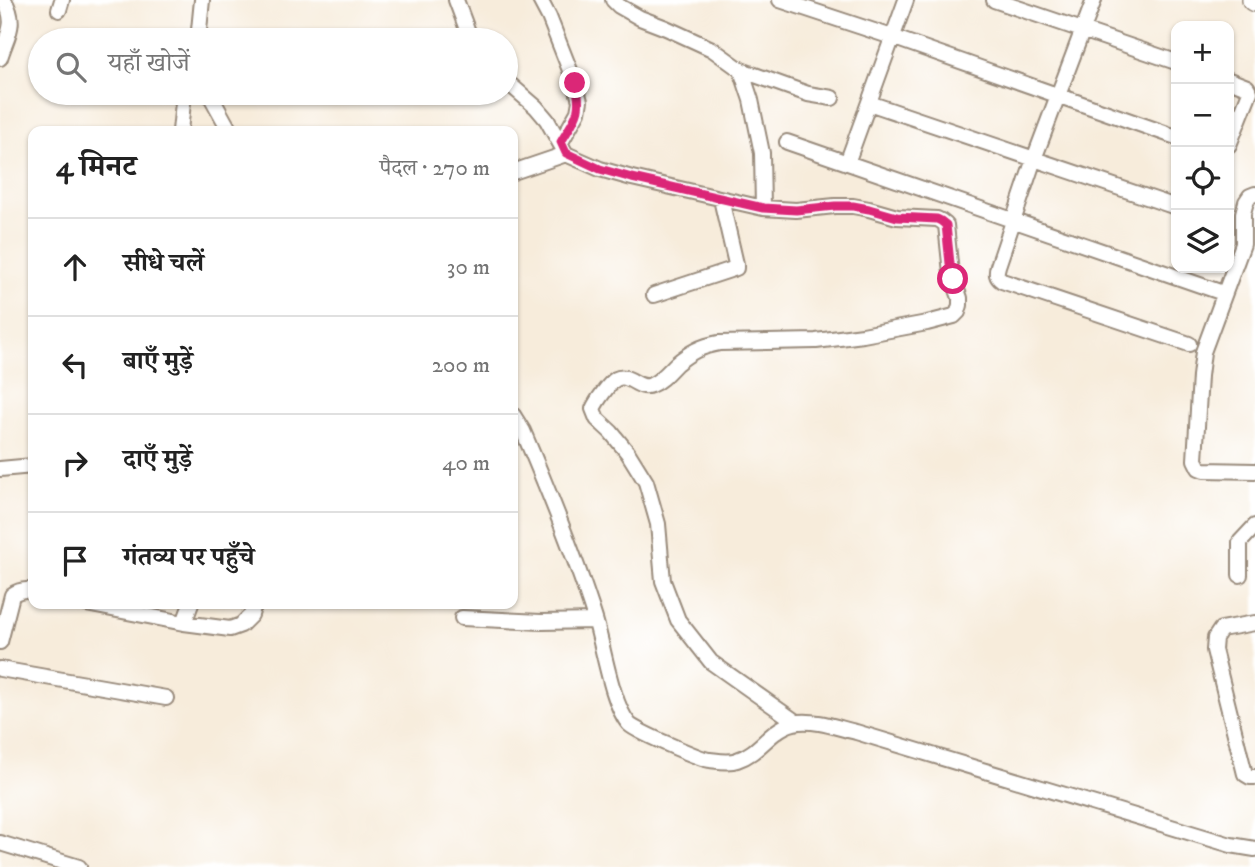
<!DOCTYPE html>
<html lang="hi">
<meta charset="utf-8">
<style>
:root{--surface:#fff;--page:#f2f2f2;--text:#222;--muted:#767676;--line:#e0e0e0}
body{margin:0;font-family:"IM FELL DW Pica","Noto Serif Devanagari",serif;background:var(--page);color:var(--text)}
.controls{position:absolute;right:21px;top:21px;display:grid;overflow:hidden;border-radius:14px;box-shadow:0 2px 5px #0004}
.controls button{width:63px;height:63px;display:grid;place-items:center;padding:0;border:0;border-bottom:2px solid var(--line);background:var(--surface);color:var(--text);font:35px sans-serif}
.stop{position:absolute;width:21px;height:21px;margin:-16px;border:5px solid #db2777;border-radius:50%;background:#fff}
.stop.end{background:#db2777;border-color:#fff;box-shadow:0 2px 7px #0008}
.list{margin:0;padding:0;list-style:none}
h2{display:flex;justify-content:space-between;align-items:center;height:91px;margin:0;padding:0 28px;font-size:30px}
h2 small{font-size:23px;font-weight:400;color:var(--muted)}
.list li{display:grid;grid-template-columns:46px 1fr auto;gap:21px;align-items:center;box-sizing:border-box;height:98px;padding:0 28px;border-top:2px solid var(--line)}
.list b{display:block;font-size:26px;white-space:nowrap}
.list em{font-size:23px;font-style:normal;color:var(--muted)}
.icon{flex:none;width:38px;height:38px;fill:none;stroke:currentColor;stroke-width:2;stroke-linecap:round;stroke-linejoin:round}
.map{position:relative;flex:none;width:1255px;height:867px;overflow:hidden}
.search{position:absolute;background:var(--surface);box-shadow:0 2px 5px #0004;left:28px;top:28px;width:490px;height:77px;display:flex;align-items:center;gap:18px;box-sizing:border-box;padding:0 24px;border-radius:38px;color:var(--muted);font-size:26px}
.panel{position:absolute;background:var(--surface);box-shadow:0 2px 5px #0004;left:28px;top:126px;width:490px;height:483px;border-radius:14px}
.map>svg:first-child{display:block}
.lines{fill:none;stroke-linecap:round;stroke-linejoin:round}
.street-casing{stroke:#998b7c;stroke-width:18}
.secondary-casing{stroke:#998b7c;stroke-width:24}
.street{stroke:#fff;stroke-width:14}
.secondary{stroke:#fff;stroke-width:21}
.route{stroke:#db2777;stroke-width:9}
</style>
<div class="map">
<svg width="1255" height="867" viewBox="0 0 1255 867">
<rect width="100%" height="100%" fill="#fff"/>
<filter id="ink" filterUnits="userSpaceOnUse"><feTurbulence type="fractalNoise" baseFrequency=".0143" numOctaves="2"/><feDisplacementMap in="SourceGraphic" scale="14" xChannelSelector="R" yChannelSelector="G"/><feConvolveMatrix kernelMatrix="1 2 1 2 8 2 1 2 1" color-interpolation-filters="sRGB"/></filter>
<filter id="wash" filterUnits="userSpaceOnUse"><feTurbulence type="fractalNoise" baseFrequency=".00686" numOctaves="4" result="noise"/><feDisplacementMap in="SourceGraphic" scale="28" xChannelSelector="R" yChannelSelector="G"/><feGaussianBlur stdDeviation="1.57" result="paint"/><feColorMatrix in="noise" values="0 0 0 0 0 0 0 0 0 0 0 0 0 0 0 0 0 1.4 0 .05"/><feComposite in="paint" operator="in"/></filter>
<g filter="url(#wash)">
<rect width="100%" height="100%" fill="#f7ecdb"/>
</g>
<g filter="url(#ink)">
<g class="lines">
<defs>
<path id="street" d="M 456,0 L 468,32 L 472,40
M 540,0 L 549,17 L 575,83 L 580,101 L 578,112 L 561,142
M 613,0 L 619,6 L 640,18 L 666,28 L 712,49 L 741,70 L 751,100 L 762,153 L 763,208
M 780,0 L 892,37 L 1176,137
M 994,0 L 1176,62
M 1094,0 L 1034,159 L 998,266 C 996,273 996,277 1002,281 L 1189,344
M 59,10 L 62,0
M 198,40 L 202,0
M 0,58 C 7,35 18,24 4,0
M 741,70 L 808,94 L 832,98
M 1229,80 L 1247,87 L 1250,92 L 1229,145
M 506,81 L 536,107 L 547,120 L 566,154 L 600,169 L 632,178 L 763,208 L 796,210 L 835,206 L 853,206 L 869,209 L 897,217 L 937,219 L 941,221 L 946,225 L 951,273 L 960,298 L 960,305 L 958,312 L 954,316 L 927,323 L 863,335 L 816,341 L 719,343 C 701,346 689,353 676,364 C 668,372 661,381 651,385 C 638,391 629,372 616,379 C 609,383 596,402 593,409 L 597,419 L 611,432 L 628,453 L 646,482 L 658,524 L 663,581 L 678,620 L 711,662 L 796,722
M 209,93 L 230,131
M 869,103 L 1176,207
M 180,131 L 184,93
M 787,142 L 1223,293
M 847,163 L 906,0
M 513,172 L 566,154
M 1255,194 L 1250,196 L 1246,202 L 1243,213 L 1243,244 L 1203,352 L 1200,376 L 1195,460 L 1199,468 L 1204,470 L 1255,471
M 654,295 L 736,268 L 736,264 L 721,199
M 513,415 L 523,431 C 549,492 575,555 595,619 C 603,645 612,705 629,724 C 633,730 702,760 710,760 C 719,761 729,763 737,760 C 761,753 772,725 799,722 C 817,720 838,728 856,732 L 1231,845 L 1255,849
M 0,469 L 33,466
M 1240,575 L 1240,542 L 1255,526
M 86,604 L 184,623 L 230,629 L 241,625 L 251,615 L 254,604
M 462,618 L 541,622 L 595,621
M 184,623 L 191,604
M 1255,623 L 1221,629 L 1215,638 L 1214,650 L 1245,774 L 1250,777 L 1255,777
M 0,642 L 12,595 C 19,590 26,589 33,591
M 0,669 L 166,698
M 0,843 L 79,867"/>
<path id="secondary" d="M 1253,0 L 1255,1"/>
</defs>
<use href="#street" class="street-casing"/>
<use href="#secondary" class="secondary-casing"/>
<use href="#street" class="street"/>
<use href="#secondary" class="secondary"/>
</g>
</g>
<g class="lines" filter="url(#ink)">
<path class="route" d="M 575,83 C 584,111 575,118 561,142 L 566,153 L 600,169 L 632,178 L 763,208 L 796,210 L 835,206 L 853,206 L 869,209 L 897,217 L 937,219 L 941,221 L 946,225 L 951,273 L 953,279"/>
</g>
</svg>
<div class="controls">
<button>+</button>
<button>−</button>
<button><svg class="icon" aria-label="locate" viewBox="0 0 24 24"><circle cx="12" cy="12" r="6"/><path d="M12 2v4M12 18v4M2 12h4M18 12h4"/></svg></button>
<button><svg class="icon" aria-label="layers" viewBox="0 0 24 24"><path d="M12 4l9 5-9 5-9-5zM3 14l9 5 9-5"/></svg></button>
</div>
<div class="stop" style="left:953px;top:279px"></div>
<div class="stop end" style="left:575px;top:83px"></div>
<div class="search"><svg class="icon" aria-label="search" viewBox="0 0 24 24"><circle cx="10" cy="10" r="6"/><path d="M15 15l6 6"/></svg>यहाँ खोजें</div>
<section class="panel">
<h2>4 मिनट<small>पैदल · 270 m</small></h2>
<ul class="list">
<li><svg class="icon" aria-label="ahead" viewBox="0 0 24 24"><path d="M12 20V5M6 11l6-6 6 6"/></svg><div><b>सीधे चलें</b></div><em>30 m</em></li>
<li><svg class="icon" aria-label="left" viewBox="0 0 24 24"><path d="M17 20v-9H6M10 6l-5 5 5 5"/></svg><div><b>बाएँ मुड़ें</b></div><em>200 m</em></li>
<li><svg class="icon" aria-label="right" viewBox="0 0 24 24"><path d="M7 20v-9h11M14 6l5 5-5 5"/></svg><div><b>दाएँ मुड़ें</b></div><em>40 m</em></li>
<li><svg class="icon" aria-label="arrive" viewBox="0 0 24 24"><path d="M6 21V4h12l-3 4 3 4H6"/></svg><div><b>गंतव्य पर पहुँचे</b></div></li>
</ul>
</section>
</div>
